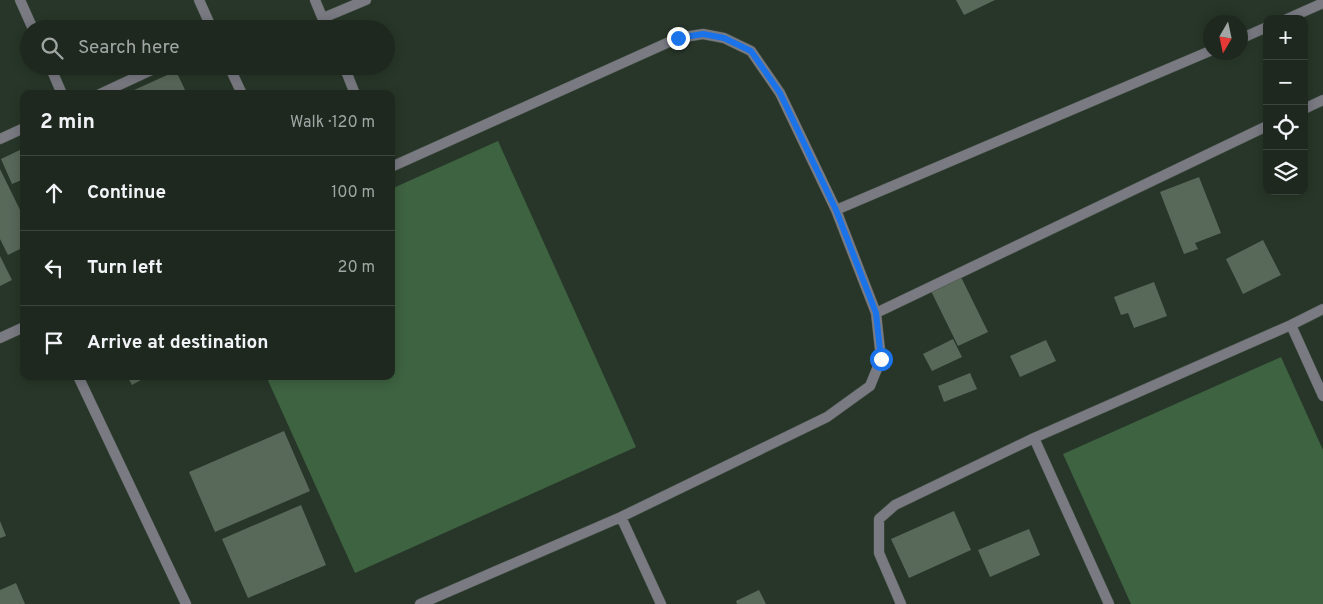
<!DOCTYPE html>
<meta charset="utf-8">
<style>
:root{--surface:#1e281f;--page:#263028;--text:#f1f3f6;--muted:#a1a6a4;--line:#3c443d}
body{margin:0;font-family:Overpass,sans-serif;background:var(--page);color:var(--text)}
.controls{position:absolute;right:15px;top:15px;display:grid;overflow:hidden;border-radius:10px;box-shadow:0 2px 12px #0003}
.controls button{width:45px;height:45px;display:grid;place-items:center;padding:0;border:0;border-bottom:1px solid var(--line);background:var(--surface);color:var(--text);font:25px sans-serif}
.compass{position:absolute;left:1203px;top:15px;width:45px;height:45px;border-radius:50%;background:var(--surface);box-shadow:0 2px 12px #0003;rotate:189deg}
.stop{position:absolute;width:15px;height:15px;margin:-11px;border:4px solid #1a73e8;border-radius:50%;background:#fff}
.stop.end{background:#1a73e8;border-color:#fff;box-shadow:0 1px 5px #0008}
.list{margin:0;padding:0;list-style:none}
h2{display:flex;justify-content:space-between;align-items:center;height:65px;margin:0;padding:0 20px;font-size:21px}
h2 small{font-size:16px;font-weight:400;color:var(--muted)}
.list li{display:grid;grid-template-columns:32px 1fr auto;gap:15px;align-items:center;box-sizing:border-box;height:75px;padding:0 20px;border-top:1px solid var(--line)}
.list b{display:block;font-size:19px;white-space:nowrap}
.list em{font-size:16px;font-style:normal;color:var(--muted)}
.icon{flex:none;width:28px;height:28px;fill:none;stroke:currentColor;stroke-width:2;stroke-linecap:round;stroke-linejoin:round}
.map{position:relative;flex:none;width:1323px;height:604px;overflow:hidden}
.search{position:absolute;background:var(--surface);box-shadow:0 2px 12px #0003;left:20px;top:20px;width:375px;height:55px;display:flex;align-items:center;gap:12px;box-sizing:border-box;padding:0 18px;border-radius:28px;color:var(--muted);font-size:19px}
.panel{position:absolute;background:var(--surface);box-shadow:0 2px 12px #0003;left:20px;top:90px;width:375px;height:290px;border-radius:10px}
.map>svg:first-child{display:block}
.green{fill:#3e6341}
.building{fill:#586859}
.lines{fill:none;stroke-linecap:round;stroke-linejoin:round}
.lane-casing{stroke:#475448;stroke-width:11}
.street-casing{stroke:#475448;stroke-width:11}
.lane{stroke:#7a7a83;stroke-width:10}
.street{stroke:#7a7a83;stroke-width:10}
.route{stroke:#1a73e8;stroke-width:6}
</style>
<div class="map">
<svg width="1323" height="604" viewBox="0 0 1323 604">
<rect width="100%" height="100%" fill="#283629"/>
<path class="green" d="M 498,141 L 636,447 L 355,573 L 266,376 L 391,376 L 391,189 Z
M 1281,357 L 1323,450 L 1323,604 L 1131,604 L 1063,454 Z"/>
<path class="building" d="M 956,0 L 995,0 L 964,15 Z
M 176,71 L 187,94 L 134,94 L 132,91 Z
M 24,148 L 24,179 L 12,184 L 1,159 Z
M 0,169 L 24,218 L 24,247 L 8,255 L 0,239 Z
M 1199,177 L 1221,233 L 1195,243 L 1198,249 L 1184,254 L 1160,192 Z
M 1263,240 L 1281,275 L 1243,294 L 1226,259 Z
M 0,256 L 12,280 L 0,286 Z
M 961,277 L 988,332 L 958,346 L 931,291 Z
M 1154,282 L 1167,316 L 1134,328 L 1128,313 L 1121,315 L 1114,297 Z
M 953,339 L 962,357 L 932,371 L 923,354 Z
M 1046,340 L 1056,361 L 1020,377 L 1010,356 Z
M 970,373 L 977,389 L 944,402 L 938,386 Z
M 127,376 L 148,376 L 132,385 Z
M 284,431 L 310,491 L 215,532 L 189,472 Z
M 301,505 L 326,565 L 248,598 L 222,539 Z
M 954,511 L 971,550 L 909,578 L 891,539 Z
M 0,521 L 6,536 L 0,538 Z
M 1029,529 L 1040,555 L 990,577 L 978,550 Z
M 16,583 L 25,604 L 0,604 L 0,590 Z
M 759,590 L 766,604 L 737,604 L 736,601 Z"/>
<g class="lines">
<defs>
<path id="lane" d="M 78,376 L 186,604"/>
<path id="street" d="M 20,0 L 33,29
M 199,0 L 212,29
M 315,0 L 327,29
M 323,18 L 366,0
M 1287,19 L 1323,3
M 1240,39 L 1267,27
M 50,66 L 62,94
M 229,66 L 242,94
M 344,66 L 355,94
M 100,94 L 160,66
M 1304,109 L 1323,100
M 0,139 L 24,128
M 391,167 L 678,38 L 703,34 L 724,38 L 751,51 L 780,93 L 836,210 L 876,313 L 881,359 L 870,386 L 827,417 L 621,517 L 420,604
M 836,210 L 1210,51
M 876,313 L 1267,126
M 1291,325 L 1323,396
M 0,338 L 24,327
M 1034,438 L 1109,604
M 621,517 L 661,604
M 901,604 L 879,553 L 879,519 L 895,505 L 1034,438 L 1291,325 L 1323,309"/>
</defs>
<use href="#lane" class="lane-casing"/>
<use href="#street" class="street-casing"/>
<use href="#lane" class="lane"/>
<use href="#street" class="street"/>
</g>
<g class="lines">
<path class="route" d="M 678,38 L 703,34 L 724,38 L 751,51 L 780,93 L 836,210 L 876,313 L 881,359"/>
</g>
</svg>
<div class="controls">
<button>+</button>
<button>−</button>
<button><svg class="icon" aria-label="locate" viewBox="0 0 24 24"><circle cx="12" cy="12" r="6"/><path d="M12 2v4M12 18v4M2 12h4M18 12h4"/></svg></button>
<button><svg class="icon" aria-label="layers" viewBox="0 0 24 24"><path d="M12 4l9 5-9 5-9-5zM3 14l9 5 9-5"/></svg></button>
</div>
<svg class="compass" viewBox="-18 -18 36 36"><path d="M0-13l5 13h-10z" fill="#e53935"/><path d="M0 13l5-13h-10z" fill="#a1a6a4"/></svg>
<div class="stop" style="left:881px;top:359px"></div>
<div class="stop end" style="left:678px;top:38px"></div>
<div class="search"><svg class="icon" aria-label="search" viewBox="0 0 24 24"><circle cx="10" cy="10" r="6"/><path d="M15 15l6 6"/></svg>Search here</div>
<section class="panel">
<h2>2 min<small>Walk · 120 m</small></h2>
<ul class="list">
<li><svg class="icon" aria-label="ahead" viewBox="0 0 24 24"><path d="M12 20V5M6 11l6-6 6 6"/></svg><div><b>Continue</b></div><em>100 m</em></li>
<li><svg class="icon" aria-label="left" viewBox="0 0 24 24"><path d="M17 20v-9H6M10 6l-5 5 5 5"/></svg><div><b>Turn left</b></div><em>20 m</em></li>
<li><svg class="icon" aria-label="arrive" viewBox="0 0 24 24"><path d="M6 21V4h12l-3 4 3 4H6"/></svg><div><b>Arrive at destination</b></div></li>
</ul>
</section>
</div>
